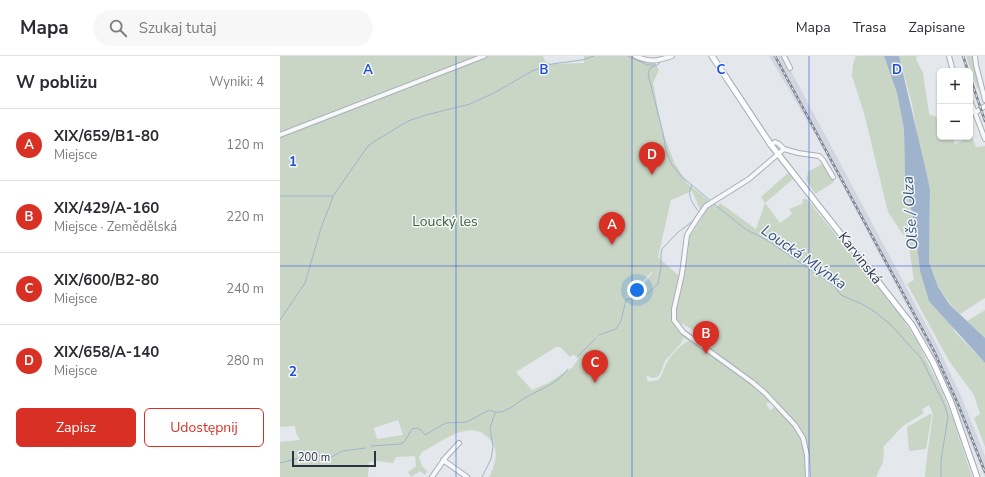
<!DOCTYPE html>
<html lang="pl">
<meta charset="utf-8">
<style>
:root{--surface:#fff;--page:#f7f7f7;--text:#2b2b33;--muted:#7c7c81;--line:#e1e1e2;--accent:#d93025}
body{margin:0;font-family:"Nunito Sans",sans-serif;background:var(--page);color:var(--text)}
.controls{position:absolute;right:12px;top:12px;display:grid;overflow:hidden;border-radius:6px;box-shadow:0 1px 3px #0004}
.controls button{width:36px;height:36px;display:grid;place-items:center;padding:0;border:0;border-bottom:1px solid var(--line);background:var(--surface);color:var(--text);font:20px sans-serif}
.scale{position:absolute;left:12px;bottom:10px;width:84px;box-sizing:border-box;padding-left:4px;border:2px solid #2b3445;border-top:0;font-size:11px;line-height:14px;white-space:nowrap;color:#2b3445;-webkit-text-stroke:3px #f4f6f9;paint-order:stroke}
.you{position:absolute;left:357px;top:234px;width:14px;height:14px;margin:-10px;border:3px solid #fff;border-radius:50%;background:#1a73e8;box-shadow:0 0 0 6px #1a73e833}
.badge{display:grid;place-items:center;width:26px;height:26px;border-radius:50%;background:var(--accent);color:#fff;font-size:13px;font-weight:700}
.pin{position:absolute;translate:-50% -33px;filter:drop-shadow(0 1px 2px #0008)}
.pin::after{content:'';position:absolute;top:21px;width:14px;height:12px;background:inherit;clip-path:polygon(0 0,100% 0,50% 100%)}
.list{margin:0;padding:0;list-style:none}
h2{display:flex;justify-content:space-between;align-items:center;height:52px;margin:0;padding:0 16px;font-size:17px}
h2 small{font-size:13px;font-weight:400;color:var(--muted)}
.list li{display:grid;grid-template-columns:26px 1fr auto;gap:12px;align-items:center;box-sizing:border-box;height:72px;padding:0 16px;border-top:1px solid var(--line)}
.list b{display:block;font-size:15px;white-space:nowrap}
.list p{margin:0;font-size:13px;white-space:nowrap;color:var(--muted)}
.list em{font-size:13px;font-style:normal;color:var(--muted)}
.actions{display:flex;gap:8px;padding:12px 16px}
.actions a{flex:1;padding:9px 0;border:1px solid var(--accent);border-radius:6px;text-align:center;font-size:14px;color:var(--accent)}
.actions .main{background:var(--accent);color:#fff}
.icon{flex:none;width:22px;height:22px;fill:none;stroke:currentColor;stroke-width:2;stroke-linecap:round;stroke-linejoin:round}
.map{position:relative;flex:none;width:705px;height:421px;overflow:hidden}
header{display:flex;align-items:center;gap:24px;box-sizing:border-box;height:56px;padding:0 20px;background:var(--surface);border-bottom:1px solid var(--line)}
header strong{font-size:19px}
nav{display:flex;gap:22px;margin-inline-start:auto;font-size:14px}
.search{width:280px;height:36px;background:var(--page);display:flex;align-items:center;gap:10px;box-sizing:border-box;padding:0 14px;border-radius:22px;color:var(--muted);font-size:15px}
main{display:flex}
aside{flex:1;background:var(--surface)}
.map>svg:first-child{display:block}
.built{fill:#d2d6de}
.green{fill:#c9d6c5;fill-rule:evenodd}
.water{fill:#9fb4cc}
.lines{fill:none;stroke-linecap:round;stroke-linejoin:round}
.stream{stroke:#9fb4cc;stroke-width:1}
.minor-casing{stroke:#a9aeb7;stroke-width:6}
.major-casing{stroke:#a3abb8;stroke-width:7}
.minor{stroke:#f7f8fa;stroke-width:4}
.major{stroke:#fff;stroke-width:5}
.rail-casing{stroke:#7d8696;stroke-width:2.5}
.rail{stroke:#f4f6f9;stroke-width:1;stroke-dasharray:3;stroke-linecap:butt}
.grid{fill:none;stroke:#1d4ed8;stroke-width:1;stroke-opacity:0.55}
.labels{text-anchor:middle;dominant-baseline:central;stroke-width:3;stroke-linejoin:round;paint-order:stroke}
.park-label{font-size:14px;fill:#3f6138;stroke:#f4f6f9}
.street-label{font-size:14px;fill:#2b3445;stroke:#f4f6f9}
.water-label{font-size:15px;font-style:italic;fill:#34527a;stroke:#f4f6f9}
.grid-label{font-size:13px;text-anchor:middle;font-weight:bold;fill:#1d4ed8;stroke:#f4f6f9;stroke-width:3;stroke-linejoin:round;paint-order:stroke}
</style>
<header>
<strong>Mapa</strong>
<div class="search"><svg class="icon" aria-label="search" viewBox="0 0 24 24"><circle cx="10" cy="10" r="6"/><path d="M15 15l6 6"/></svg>Szukaj tutaj</div>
<nav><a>Mapa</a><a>Trasa</a><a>Zapisane</a></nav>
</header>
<main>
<aside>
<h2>W pobliżu<small>Wyniki: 4</small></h2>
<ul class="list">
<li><span class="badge">A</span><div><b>XIX/659/B1-80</b><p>Miejsce</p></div><em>120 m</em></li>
<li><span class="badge">B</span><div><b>XIX/429/A-160</b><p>Miejsce · Zemědělská</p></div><em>220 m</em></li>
<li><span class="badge">C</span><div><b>XIX/600/B2-80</b><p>Miejsce</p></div><em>240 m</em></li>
<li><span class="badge">D</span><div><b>XIX/658/A-140</b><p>Miejsce</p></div><em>280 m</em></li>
</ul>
<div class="actions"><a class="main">Zapisz</a><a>Udostępnij</a></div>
</aside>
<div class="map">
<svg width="705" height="421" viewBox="0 0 705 421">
<rect width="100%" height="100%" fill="#e4e7ec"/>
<path class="built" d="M 489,0 L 503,0 L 657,289 L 681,340 L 705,400 L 705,421 L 673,343 L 650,293 L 535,78 Z"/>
<path class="green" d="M 0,0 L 263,0 L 265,5 L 272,8 L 304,7 L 304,0 L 355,0 L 374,5 L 379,14 L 373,27 L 382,74 L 394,106 L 407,127 L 437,151 L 440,147 L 476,173 L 485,147 L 481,141 L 508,117 L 513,123 L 485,147 L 500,167 L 512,158 L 509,153 L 522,148 L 523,143 L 527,143 L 619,258 L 636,283 L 662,336 L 673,363 L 692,421 L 645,421 L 647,400 L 653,358 L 649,349 L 642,353 L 644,357 L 623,370 L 603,391 L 604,392 L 603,406 L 596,421 L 531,421 L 529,403 L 524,380 L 518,369 L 486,336 L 467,319 L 415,281 L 413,284 L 453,312 L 492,345 L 486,348 L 490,354 L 497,350 L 520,378 L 524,391 L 528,421 L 209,421 C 214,412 219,398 213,388 C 194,358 164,385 142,396 L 139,401 L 142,410 L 147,415 L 145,419 L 140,415 L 131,421 L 128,416 L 136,410 L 135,400 L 116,401 L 113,407 L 98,405 L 89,406 L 88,421 L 0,421 L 0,386 L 20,384 L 16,377 L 15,370 L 0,371 ZM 412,135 L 423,160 L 410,180 L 405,214 L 398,219 L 378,201 L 391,144 ZM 374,214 L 365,227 L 346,242 L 346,241 ZM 401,267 L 413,274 L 415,280 L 405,275 ZM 403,282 L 409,285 C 400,288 388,302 385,311 C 383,314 382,320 380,322 C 377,326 371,324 368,326 L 366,319 L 372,322 L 377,321 L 380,318 L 385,305 L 402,286 ZM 276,291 L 280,291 L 290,301 L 294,298 L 294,300 L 297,300 L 298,303 L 292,312 L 280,319 L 270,326 L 252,334 L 236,316 ZM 118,364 L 123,379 L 97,383 L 94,372 Z
M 576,0 L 604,0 L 617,37 L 624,73 L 625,123 L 635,172 L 640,215 L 676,277 L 705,307 L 705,391 L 694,362 L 700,358 L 694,339 L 669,305 L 627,228 L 634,224 L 628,186 L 608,156 L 584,57 L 572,20 L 573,8 Z
M 619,0 L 637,0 L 636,3 L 643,17 L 649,57 L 650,59 L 655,60 L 657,63 L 657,74 L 660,76 L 660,81 L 672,81 L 675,88 L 692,81 L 696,91 L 705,90 L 705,242 L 680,258 L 671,249 L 658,231 L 649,206 L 650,133 L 638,84 L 632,48 Z
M 686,0 L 693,0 L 694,13 L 700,30 L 699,33 L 697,32 Z
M 544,107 L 554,126 L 535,138 L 526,123 L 529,115 Z
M 705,254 L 705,282 L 687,265 Z
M 650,358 L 652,358 L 646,393 L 629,395 L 627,371 Z"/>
<path class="water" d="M 604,0 L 619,0 L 646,115 L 650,133 L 649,206 L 658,231 L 670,249 L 705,282 L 705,307 L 649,245 L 640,215 L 635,172 L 625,123 L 624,73 L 617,37 Z"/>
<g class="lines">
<path class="stream" d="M 348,0 L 367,9 L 375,9
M 380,5 L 379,8 L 370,12 L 368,18 L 383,77 L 386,95 L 392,109 L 401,120 L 431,145
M 0,140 L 53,140 L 88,90 L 95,85 L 128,65 L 146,59 L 190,48 L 216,36 L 252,15 L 272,8 L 302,4 L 314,0
M 433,147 L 465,173 L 487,184 L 553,229 L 561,239 L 584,249 L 595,256 L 610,268 L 641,302 L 665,350 L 668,361 L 661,404 L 661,421
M 0,264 L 25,227 L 41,172 L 53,141
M 319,279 L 336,273 L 341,265 L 346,244 L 367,238 L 378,228 L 381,211 L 381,198 L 382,193 L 397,177 L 413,165 L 419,156 C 413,148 406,140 412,129
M 297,301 L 316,282
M 91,390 L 121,388 L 125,385 L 132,373 L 137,372 L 141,374 L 145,379 L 162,369 L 166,367 L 187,366 L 209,354 C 214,356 219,357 224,355 C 232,352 238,346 245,342 C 260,333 278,328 288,313
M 0,407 L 31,399 L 38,399 L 45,403 L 48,403 L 62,395 L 86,392
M 202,421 L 211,403 L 213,391 L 210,372 L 215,357"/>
<defs>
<path id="minor" d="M 355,0 C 371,7 377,5 392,0
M 504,0 L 510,12
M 669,0 L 673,15
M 695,0 L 696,9 L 705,44
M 690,44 L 705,83
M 696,56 L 705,50
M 0,79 L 204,0
M 491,89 L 495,86 L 499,88 L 504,93
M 163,404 L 187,421
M 152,421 L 166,401 L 179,387
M 528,421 L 527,399 L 523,382 L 515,369 L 485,337 L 472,326 L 403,276 L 394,264 L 394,253 L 402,218 L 407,179 L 417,163 L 426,150 L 469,123 L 504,93 L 518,97 L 539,100 L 543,104 L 553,121"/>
<path id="major" d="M 432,0 L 491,89 L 632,269 L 653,306 L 671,346 L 697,421"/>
</defs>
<use href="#minor" class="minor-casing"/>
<use href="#major" class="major-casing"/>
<use href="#minor" class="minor"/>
<use href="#major" class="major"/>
<defs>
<path id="rail" d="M 495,0 L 654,295 L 678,348 L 705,416
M 683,0 L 688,15
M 690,21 L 705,65"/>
</defs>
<use href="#rail" class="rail-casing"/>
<use href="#rail" class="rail"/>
</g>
<path class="grid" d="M 176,0 L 176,421M 352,0 L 352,421M 529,0 L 529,421M 0,210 L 705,210"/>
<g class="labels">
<g class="park-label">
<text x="165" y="165">Loucký les</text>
</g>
<g class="street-label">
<text transform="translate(580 202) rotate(52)">Karvinská</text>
</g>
<g class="water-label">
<text transform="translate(630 157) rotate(-94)">Olše / Olza</text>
<text transform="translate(524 201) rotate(35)">Loucká Mlýnka</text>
</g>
</g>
<g class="grid-label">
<text x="88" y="18">A</text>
<text x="264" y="18">B</text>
<text x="441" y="18">C</text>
<text x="617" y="18">D</text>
<text x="13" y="110">1</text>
<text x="13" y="320">2</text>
</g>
</svg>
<div class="controls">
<button>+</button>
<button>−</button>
</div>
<div class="scale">200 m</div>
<div class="you"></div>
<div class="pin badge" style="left:332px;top:189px">A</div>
<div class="pin badge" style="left:426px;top:298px">B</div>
<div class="pin badge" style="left:315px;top:327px">C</div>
<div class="pin badge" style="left:372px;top:119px">D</div>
</div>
</main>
